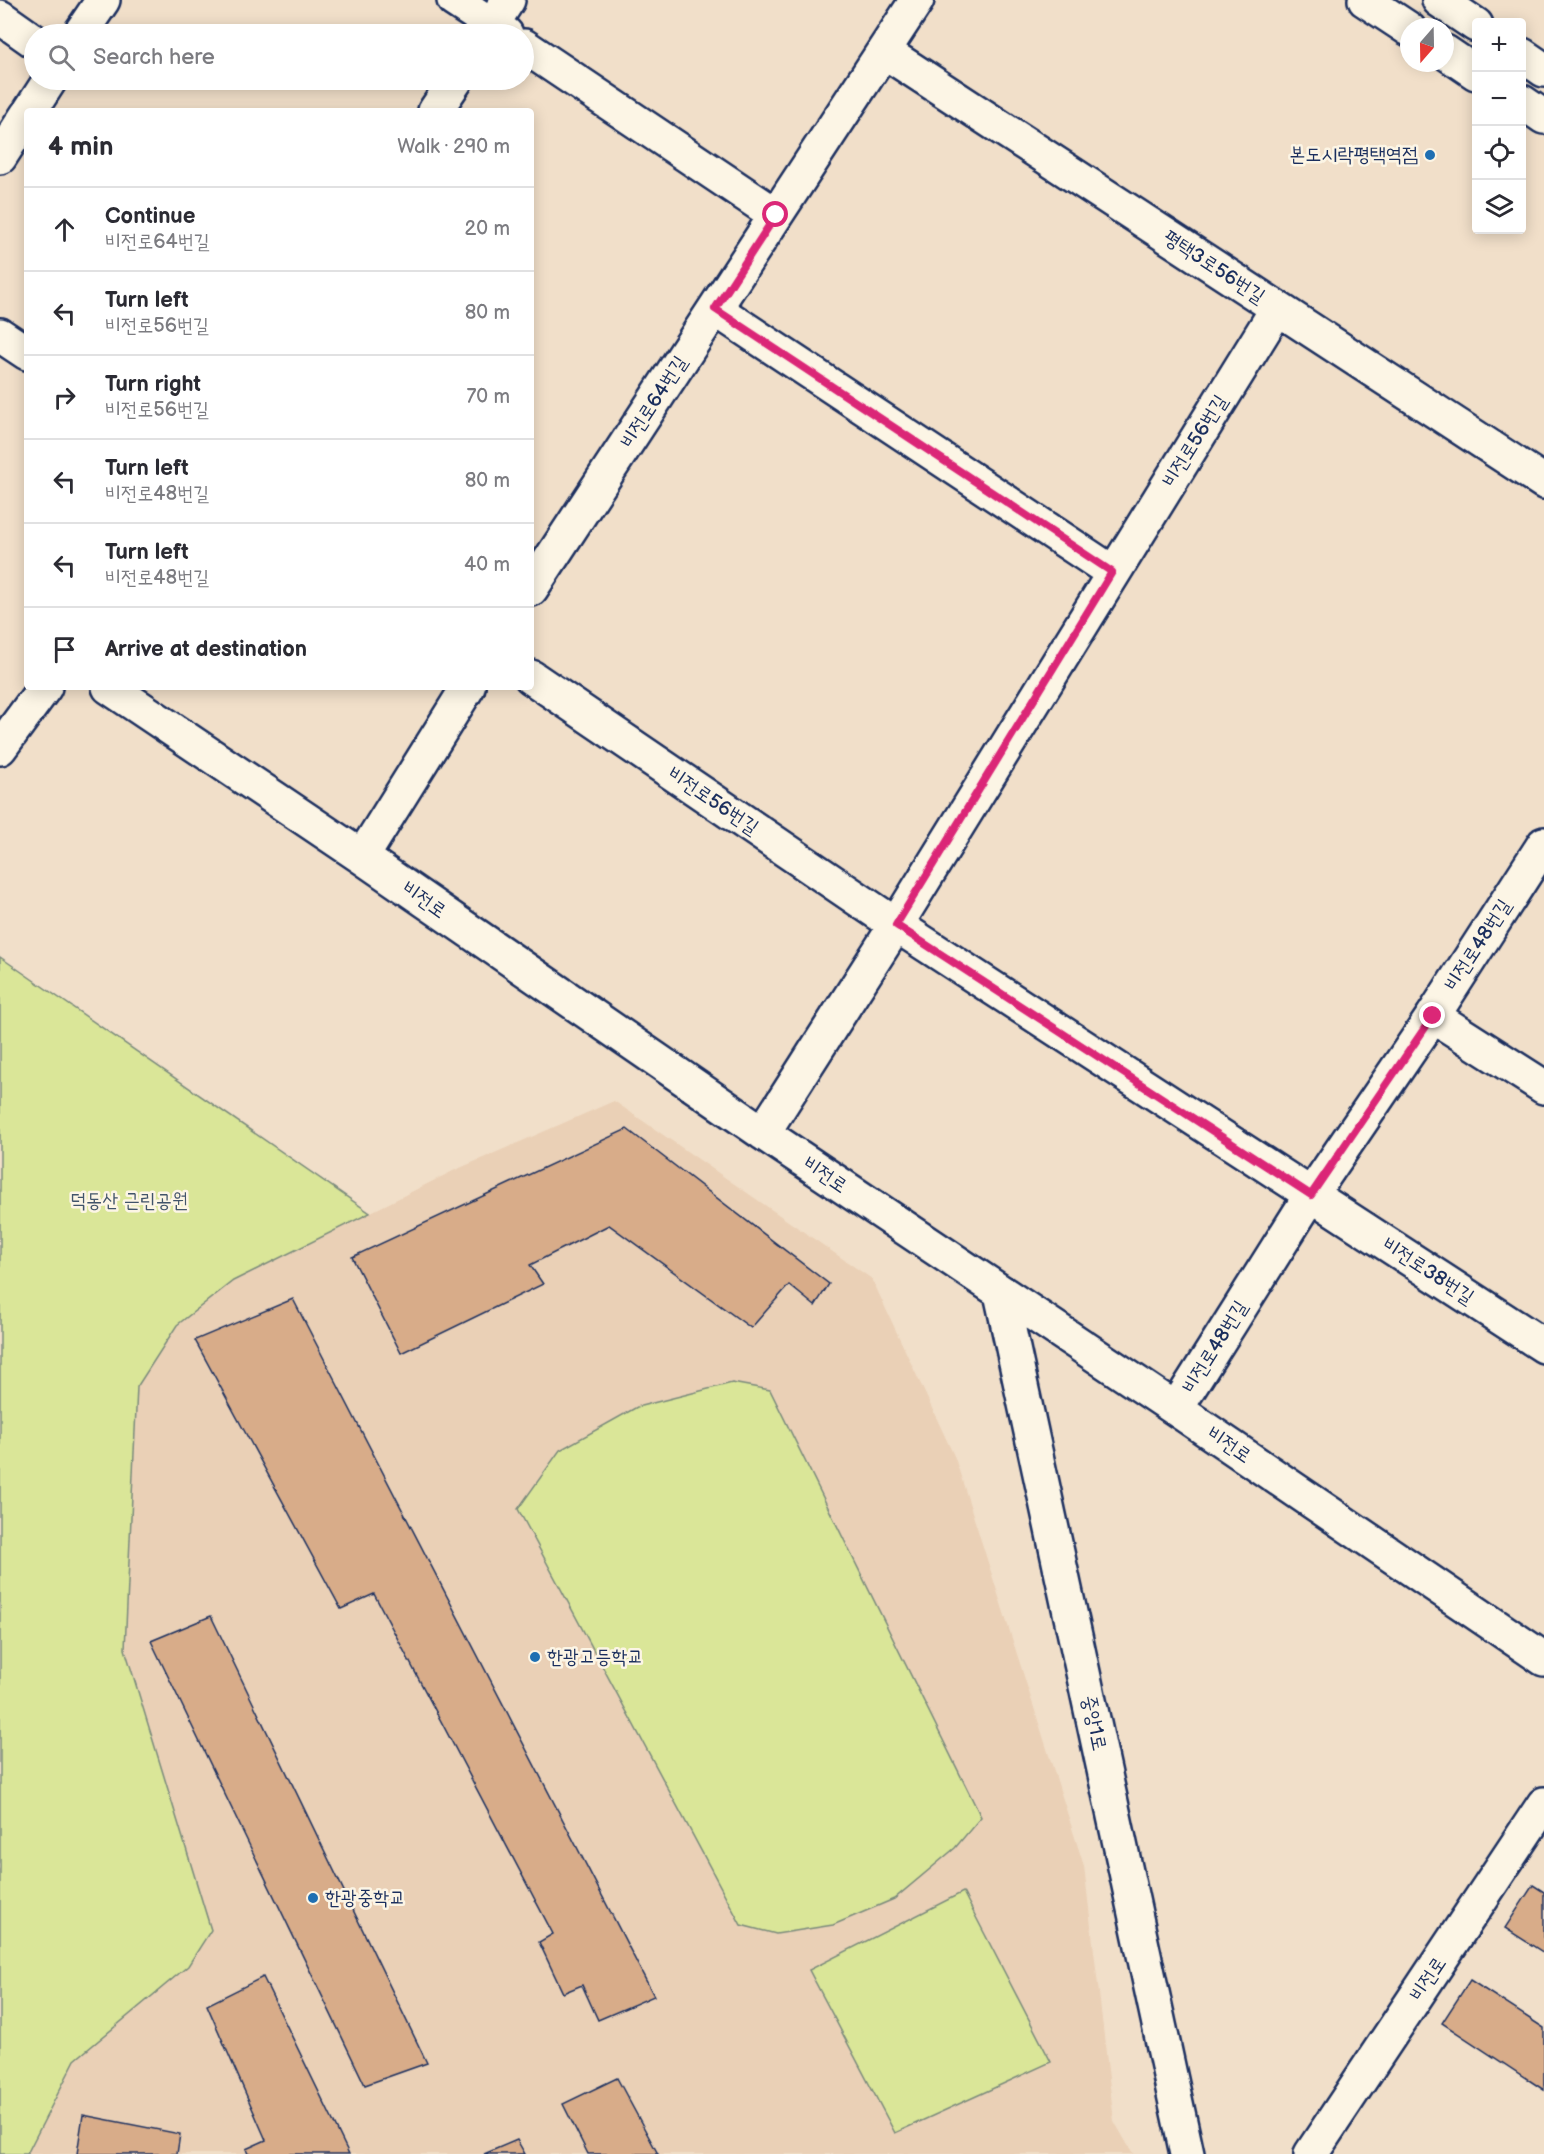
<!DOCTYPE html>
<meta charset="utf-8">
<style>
:root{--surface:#fff;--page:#f2f2f3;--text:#2b2b33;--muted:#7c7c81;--line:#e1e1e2}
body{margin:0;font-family:"Balsamiq Sans","Poor Story",sans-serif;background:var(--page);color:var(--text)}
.controls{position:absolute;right:18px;top:18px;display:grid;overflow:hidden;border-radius:6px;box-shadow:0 3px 15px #0003}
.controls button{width:54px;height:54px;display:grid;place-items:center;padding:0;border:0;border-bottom:2px solid var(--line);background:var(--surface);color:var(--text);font:30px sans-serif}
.compass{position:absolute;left:1400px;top:18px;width:54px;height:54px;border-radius:50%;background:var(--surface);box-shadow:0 3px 15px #0003;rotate:200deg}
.stop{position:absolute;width:18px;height:18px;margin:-14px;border:4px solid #db2777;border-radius:50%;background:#fff}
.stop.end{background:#db2777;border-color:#fff;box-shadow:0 2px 6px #0008}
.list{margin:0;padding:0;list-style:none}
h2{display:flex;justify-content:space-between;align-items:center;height:78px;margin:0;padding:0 24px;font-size:26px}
h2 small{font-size:20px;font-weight:400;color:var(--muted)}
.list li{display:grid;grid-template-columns:39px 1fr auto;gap:18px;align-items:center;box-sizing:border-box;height:84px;padding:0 24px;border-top:2px solid var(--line)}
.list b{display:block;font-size:22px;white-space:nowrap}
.list p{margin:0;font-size:20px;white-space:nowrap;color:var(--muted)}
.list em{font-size:20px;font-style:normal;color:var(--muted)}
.icon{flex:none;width:33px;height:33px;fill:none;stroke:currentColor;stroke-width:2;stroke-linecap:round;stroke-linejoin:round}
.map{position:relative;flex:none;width:1544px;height:2154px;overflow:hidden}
.search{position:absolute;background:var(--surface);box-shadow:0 3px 15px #0003;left:24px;top:24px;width:510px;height:66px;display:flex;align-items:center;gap:15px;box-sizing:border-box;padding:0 21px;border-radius:33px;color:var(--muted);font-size:22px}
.panel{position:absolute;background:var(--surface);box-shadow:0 3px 15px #0003;left:24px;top:108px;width:510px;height:582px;border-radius:6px}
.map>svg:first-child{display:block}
.built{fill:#ead0b6}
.green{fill:#dae698;stroke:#7a8a7b;stroke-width:1.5}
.building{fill:#d8ac89;stroke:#1b2f5e;stroke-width:1.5}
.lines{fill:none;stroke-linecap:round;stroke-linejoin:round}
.minor-casing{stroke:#1b2f5e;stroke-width:38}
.major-casing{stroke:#1b2f5e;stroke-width:38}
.minor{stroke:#fcf5e5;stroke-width:33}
.major{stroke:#fcf5e5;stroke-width:33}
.route{stroke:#db2777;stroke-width:8}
.poi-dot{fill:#1f6fb2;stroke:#fcf5e5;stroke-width:2}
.labels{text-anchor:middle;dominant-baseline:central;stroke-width:5;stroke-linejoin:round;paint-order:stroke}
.poi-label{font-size:20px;fill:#1b2f5e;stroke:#fcf5e5;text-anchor:start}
.street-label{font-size:20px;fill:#1b2f5e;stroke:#fcf5e5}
.park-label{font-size:20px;fill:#41546a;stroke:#fcf5e5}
</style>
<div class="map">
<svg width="1544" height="2154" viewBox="0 0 1544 2154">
<rect width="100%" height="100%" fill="#f1dfc9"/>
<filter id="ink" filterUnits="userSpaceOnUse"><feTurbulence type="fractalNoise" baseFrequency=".0167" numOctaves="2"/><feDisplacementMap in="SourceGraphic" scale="12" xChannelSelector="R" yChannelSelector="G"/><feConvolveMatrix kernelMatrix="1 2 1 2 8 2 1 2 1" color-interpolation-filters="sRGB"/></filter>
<g filter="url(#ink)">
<path class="built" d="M 614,1101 L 872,1279 L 955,1458 L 1084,1866 L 1114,2121 L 1133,2154 L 27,2154 L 75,2060 L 188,1966 L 211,1930 L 125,1649 L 137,1387 L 177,1325 L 233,1281 L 453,1171 Z"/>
<path class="green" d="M 0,957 L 370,1213 L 233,1281 L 177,1325 L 137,1387 L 125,1649 L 211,1930 L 188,1966 L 75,2060 L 27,2154 L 0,2154 Z
M 732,1383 L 770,1390 L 981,1817 L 955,1848 L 894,1899 L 833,1925 L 776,1934 L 741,1925 L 518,1509 L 560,1450 L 637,1407 Z
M 963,1892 L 1051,2062 L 895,2133 L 809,1970 Z"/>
<path class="building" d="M 627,1129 L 829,1284 L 815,1306 L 789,1285 L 751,1328 L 609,1225 L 530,1265 L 543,1284 L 401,1353 L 352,1257 Z
M 293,1299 L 654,1996 L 598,2020 L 582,1985 L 563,1993 L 539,1942 L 553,1934 L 374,1594 L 341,1609 L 195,1340 Z
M 211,1616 L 427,2063 L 365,2085 L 151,1641 Z
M 1533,1885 L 1544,1892 L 1544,1953 L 1505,1928 Z
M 263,1977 L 349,2154 L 248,2154 L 246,2149 L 266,2140 L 207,2005 Z
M 1470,1980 L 1544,2028 L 1544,2090 L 1442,2023 Z
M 617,2078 L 658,2154 L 588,2154 L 563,2104 Z
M 83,2115 L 180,2134 L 177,2154 L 77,2154 Z
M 517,2140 L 525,2154 L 484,2154 Z"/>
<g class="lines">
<defs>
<path id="minor" d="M 454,0 L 506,34
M 0,17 L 34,41
M 80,34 L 103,0
M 486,34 L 508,0
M 524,46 L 776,215
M 885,52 L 1544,482
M 30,111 L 50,80
M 435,111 L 456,80
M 0,157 L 27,115
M 715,309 L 1112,572
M 0,335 L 27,353
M 531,589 L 917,0
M 531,677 L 896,925 L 1544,1346
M 109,687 L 362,857 L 763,1133 L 1176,1409 L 1544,1659
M 0,748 L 45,687
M 362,857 L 468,687
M 1433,1016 L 1544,1087
M 763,1133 L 896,925 L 1277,309
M 1001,1293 L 1187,2154
M 1176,1409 L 1311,1195 L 1433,1016 L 1544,844
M 1311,2154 L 1544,1804"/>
<path id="major" d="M 1365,0 L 1409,29
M 1439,0 L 1476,25
M 1445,52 L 1476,73
M 1522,55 L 1544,70
M 1522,102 L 1544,117"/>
</defs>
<use href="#minor" class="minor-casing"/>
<use href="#major" class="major-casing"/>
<use href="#minor" class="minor"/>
<use href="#major" class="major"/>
</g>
</g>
<g class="lines" filter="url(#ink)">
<path class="route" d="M 776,215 L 715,309 L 1112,572 L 896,925 L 1311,1195 L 1433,1016"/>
</g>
<g class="poi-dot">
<circle cx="1430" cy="155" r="6"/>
<circle cx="535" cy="1657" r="6"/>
<circle cx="313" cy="1898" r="6"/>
</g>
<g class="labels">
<g class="poi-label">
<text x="1418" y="155" text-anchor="end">본도시락평택역점</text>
<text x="547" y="1657">한광고등학교</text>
<text x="325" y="1898">한광중학교</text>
</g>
<g class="street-label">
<text transform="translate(1214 267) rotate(33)">평택3로56번길</text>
<text transform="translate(654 402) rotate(-57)">비전로64번길</text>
<text transform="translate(1195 441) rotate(-58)">비전로56번길</text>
<text transform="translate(713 801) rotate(34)">비전로56번길</text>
<text transform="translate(424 900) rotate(35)">비전로</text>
<text transform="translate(1478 945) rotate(-57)">비전로48번길</text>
<text transform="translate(825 1175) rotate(34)">비전로</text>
<text transform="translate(1428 1271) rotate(33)">비전로38번길</text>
<text transform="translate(1215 1347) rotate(-58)">비전로48번길</text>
<text transform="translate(1229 1445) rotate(34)">비전로</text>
<text transform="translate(1094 1723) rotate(78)">중앙1로</text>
<text transform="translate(1428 1979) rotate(-56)">비전로</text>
</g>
<g class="park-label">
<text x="129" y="1201">덕동산 근린공원</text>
</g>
</g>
</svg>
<div class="controls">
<button>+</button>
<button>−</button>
<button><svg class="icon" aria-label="locate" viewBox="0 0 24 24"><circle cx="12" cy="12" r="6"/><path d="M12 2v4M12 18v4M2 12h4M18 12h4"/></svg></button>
<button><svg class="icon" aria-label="layers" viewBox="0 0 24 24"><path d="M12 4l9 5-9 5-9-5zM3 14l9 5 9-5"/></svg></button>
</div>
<svg class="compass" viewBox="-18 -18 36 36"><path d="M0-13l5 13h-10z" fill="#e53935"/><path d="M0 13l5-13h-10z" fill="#7c7c81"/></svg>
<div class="stop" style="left:776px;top:215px"></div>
<div class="stop end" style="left:1433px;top:1016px"></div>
<div class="search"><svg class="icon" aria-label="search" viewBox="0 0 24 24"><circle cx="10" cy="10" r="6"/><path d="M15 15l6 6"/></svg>Search here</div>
<section class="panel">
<h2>4 min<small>Walk · 290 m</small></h2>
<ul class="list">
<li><svg class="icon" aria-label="ahead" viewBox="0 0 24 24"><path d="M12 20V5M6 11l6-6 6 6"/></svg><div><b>Continue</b><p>비전로64번길</p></div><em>20 m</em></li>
<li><svg class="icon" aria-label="left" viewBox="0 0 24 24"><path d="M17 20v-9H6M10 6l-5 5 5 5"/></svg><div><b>Turn left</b><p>비전로56번길</p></div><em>80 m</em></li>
<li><svg class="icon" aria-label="right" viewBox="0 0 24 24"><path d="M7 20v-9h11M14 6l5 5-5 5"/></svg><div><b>Turn right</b><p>비전로56번길</p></div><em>70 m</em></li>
<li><svg class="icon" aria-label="left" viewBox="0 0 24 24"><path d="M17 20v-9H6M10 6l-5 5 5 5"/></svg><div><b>Turn left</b><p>비전로48번길</p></div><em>80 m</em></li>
<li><svg class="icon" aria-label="left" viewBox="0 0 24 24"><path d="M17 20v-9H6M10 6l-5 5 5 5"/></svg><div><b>Turn left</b><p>비전로48번길</p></div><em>40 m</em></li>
<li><svg class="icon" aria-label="arrive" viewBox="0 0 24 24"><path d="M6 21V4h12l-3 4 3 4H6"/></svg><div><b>Arrive at destination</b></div></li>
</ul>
</section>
</div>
